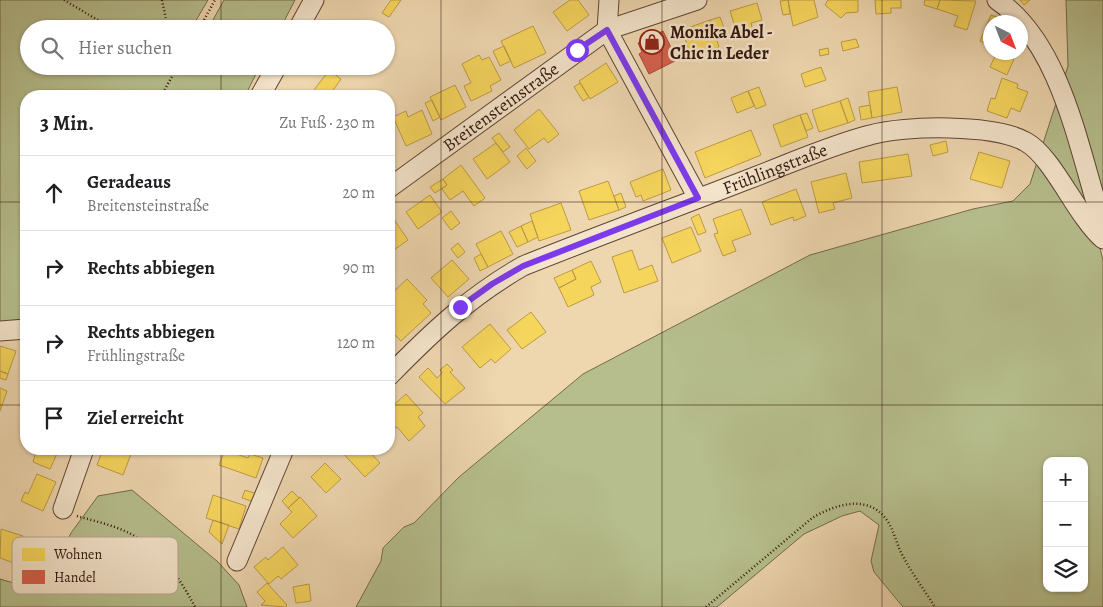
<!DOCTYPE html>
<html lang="de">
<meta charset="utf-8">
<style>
:root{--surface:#fff;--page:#f2f2f2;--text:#202124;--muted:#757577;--line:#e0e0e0}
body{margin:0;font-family:Alegreya,serif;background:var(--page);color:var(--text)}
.controls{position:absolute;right:15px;bottom:15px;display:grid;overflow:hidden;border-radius:10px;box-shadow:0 1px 4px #0004}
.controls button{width:45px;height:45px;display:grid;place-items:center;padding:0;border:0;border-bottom:1px solid var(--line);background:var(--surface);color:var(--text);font:25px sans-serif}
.compass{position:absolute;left:983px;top:15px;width:45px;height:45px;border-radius:50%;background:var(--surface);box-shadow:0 1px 4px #0004;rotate:138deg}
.stop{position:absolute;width:15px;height:15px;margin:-11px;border:4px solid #7c3aed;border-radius:50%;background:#fff}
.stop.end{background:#7c3aed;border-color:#fff;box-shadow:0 1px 5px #0008}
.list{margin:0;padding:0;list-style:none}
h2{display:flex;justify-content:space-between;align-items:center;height:65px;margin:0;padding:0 20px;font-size:21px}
h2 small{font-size:16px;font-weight:400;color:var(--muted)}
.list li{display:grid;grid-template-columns:32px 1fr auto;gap:15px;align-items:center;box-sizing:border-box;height:75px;padding:0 20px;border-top:1px solid var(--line)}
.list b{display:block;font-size:19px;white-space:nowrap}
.list p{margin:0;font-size:16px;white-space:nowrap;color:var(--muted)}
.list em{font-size:16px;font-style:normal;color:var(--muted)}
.icon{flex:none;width:28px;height:28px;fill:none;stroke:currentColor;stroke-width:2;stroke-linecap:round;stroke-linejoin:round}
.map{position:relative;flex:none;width:1103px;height:607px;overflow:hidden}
.search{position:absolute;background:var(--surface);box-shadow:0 1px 4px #0004;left:20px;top:20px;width:375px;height:55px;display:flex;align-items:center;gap:12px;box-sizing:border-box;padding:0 18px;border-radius:28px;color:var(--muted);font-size:19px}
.panel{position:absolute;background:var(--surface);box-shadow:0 1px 4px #0004;left:20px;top:90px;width:375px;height:365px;border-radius:20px}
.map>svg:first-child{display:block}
.green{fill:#b6be8d;stroke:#746a4c;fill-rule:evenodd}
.homes{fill:#f6d55c;stroke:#bb9b44}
.shops{fill:#d6604d;stroke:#a44a3a}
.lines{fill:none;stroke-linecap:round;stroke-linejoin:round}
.minor-casing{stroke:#604535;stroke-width:21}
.path{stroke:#31150c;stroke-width:2.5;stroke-dasharray:1 2.5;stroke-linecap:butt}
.minor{stroke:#f4e4cb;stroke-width:19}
.route{stroke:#7c3aed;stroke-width:6}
.grid{fill:none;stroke:#31150c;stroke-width:1;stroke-opacity:0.55}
.labels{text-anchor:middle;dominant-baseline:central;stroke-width:5;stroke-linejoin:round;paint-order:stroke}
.poi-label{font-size:18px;font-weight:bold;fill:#31150c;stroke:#f4e4cb;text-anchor:start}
.street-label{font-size:18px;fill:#31150c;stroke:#f4e4cb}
.key{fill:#f4e4cb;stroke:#baa692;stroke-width:1}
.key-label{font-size:14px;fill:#31150c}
</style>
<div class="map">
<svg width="1103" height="607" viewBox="0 0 1103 607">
<rect width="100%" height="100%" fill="#eed6af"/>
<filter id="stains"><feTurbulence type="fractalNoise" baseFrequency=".004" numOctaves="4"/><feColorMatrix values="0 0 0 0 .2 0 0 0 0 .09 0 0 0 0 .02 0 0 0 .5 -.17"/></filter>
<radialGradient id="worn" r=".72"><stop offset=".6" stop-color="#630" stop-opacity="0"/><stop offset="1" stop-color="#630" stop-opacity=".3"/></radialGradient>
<path class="green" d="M 0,0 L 208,0 L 191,29 L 29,29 L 29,66 L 260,66 L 245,96 L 26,96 L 26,319 L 0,322 Z
M 224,0 L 295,0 L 280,29 L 208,29 Z
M 1066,0 L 1103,0 L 1103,196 L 1098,239 L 1103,261 L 1103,607 L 903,607 L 874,572 L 871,561 L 879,525 L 860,511 L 842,516 L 804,534 L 717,607 L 356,607 L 381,561 L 383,548 L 404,527 L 414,523 L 459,477 L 583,374 L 810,255 L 973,209 L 1013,201 L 1030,184 L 1068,66 ZM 1047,461 L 1084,461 L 1084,588 L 1047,588 Z
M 132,490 L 218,562 L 239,585 L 247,607 L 0,607 L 0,579 L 17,584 L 42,582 L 54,566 L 71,533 L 98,496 Z"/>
<path class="homes" d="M 391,0 L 401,0 L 389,17 L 382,13 Z
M 570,0 L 578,0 L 589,15 L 567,31 L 553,12 Z
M 788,0 L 814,0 L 818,17 L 793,26 Z
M 788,0 L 790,14 L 783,15 L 780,1 Z
M 828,0 L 858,0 L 858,12 L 846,13 L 841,18 L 825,5 Z
M 875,0 L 901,0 L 901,8 L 891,8 L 891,13 L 876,14 Z
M 925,0 L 940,0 L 937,9 L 924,5 Z
M 940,0 L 976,1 L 967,30 L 954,26 L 958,16 L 937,9 Z
M 1020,0 L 1030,0 L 1024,5 Z
M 757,3 L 762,20 L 751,23 L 754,35 L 739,40 L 730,11 Z
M 991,15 L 1005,20 L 1004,22 L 990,22 L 990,45 L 980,41 Z
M 720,17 L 727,36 L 716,40 L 710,20 Z
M 710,20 L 719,47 L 691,56 L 682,30 Z
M 533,26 L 546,53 L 514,68 L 501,41 Z
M 856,39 L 859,47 L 843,51 L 841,42 Z
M 504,46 L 511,61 L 500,66 L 493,51 Z
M 828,48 L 829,54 L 820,56 L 819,50 Z
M 997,52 L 1014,59 L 1007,75 L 990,67 Z
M 479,55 L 482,60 L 489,57 L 501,80 L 490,86 L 492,91 L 471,101 L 464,86 L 471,83 L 462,64 Z
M 606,63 L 618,82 L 590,99 L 579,81 Z
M 821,67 L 826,80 L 805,87 L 801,74 Z
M 329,70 L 341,79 L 329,96 L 322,96 L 314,90 Z
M 1002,78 L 1018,84 L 1017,88 L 1028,92 L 1020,112 L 1011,108 L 1007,118 L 987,111 L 991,98 L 995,99 Z
M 580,83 L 589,97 L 583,101 L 574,87 Z
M 455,85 L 466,107 L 441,120 L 430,97 Z
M 759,87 L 766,105 L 756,109 L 748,91 Z
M 897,87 L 902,112 L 872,118 L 868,92 Z
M 278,90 L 288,96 L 275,96 Z
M 748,91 L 754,106 L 737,113 L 731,98 Z
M 848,98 L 855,120 L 848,123 L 840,101 Z
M 432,100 L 440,117 L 433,121 L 425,103 Z
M 840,101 L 848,123 L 819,132 L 812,110 Z
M 870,105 L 872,118 L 861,120 L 859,107 Z
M 539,109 L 559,134 L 548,143 L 544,138 L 529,149 L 514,130 Z
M 422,110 L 432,134 L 406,146 L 393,117 L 406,111 L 408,117 Z
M 807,113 L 813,128 L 806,131 L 800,115 Z
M 800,115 L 808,137 L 781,147 L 773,125 Z
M 751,130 L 761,155 L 705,178 L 695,152 Z
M 499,133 L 510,147 L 503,152 L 492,138 Z
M 946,141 L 948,152 L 933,156 L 930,145 Z
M 496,143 L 510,162 L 487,179 L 473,159 Z
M 526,148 L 536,161 L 527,169 L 517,156 Z
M 979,152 L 1010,161 L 1002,188 L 970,179 Z
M 908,154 L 912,176 L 862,183 L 859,162 Z
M 461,165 L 485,198 L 474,206 L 463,191 L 450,200 L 442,189 L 447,185 L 443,179 Z
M 663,169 L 671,190 L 643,201 L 641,195 L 636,197 L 630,182 Z
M 846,173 L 852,198 L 833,203 L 835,209 L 819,213 L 811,182 Z
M 443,179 L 447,185 L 435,193 L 430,187 Z
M 608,181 L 619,210 L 589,220 L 579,191 Z
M 796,189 L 806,216 L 794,221 L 793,217 L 771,225 L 762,202 Z
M 621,193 L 626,207 L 619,210 L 614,196 Z
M 430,195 L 442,212 L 418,229 L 406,212 Z
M 561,203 L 571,230 L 539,241 L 530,214 Z
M 741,209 L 751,234 L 732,241 L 736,251 L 723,256 L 714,234 L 718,233 L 713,219 Z
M 451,211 L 460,223 L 451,230 L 442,218 Z
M 699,214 L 706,232 L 698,235 L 691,218 Z
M 395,221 L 408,240 L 394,250 L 393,247 L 389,250 L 389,226 Z
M 532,221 L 538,237 L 528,242 L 521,226 Z
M 521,226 L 528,242 L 517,247 L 509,232 Z
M 691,227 L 701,251 L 672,263 L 662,238 Z
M 501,231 L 513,254 L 488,267 L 476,244 Z
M 458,243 L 465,252 L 458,258 L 451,249 Z
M 632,250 L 639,270 L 652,265 L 658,281 L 624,293 L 612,257 Z
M 481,254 L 488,267 L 480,271 L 474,258 Z
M 452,260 L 469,279 L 448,297 L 431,278 Z
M 591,261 L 601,282 L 591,287 L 594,295 L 568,307 L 559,288 L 576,279 L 572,270 Z
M 572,270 L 576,279 L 559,288 L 554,278 Z
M 407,279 L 427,300 L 423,304 L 431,313 L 401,341 L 390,330 L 394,326 L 389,320 L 389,296 Z
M 531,312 L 546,332 L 522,349 L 507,330 Z
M 490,324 L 511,349 L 495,363 L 491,359 L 480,368 L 462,347 Z
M 0,346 L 16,351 L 8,374 L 0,371 Z
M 447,364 L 453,370 L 450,372 L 465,388 L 445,404 L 419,377 L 428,368 L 437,378 L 442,373 L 440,370 Z
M 0,371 L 8,374 L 6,380 L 0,378 Z
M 0,388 L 7,391 L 0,411 Z
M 406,394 L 423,413 L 418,417 L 425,426 L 409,441 L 397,427 L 394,429 L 389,424 L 392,421 L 389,418 L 389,409 Z
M 37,449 L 59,449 L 50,469 L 33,462 Z
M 103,449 L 133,449 L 123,475 L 97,465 Z
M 328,449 L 339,449 L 333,454 Z
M 339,449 L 367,449 L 380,463 L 365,477 Z
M 225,450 L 248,458 L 250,454 L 263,458 L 256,478 L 219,465 Z
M 325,463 L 341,479 L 326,493 L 311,477 Z
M 37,474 L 56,482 L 43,511 L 21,501 L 25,492 L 28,494 Z
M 245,490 L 257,494 L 254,502 L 242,498 Z
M 292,491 L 299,498 L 288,508 L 282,501 Z
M 213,495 L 246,506 L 239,529 L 206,518 Z
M 300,497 L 317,516 L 293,538 L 280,524 L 292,512 L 288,508 Z
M 213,520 L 229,525 L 222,544 L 209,532 Z
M 1,529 L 23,536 L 14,563 L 0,558 Z
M 283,547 L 298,565 L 281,579 L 278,576 L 269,584 L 254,567 L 266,557 L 268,560 Z
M 267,583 L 287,605 L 285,607 L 261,605 L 265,601 L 257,592 Z
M 309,584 L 311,601 L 296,603 L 293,587 Z"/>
<path class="shops" d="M 663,31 L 677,60 L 649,74 L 639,54 L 642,52 L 638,43 Z"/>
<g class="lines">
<defs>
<g id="minor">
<path d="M 609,0 L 607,30 L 698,198"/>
<path d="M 997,0 C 1063,45 1079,153 1103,225"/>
<path d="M 298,29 L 314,0"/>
<path d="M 260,96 L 277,66"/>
<path id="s1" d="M 389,188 L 607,30 L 697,0"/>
<path d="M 0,331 L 26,329"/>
<path id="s2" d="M 389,376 C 432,332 469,297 523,266 C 598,236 674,208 749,179 C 789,164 828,146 870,135 C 904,125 995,124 1026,142 C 1053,157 1076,215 1103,239"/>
<path d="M 63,509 L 84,449"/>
<path d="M 237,561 L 284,449"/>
</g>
</defs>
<use href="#minor" class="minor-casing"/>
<path class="path" d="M 64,0 L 113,29
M 162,0 L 168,29
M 199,29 L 215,0
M 161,96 L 178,66
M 77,516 C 94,521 113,525 129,533 C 159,548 180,578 195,607
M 706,607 L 812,518 C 836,504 870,493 888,522 C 895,533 897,547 904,558 C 913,575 925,591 935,607"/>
<use href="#minor" class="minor"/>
</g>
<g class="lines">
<path class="route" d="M 460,307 L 492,284 L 523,266 L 698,198 L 607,30 L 577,50"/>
</g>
<path class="grid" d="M 221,0 L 221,29M 441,0 L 441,607M 662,0 L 662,607M 882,0 L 882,607M 221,66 L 221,96M 0,202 L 26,202M 389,202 L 1103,202M 0,405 L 26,405M 389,405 L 1103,405M 221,449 L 221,607"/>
<defs>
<symbol id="shop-ring" viewBox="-11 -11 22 22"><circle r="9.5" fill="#f4e4cb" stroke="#8f2418" stroke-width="1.5"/><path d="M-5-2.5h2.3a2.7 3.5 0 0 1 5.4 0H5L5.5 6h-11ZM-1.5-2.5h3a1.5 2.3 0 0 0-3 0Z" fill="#8f2418"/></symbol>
</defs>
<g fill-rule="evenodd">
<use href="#shop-ring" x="638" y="28" width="28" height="28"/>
</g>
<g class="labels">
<g class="poi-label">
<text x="670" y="32">Monika Abel -<tspan x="670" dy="21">Chic in Leder</tspan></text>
</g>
<g class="street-label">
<text stroke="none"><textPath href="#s1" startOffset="138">Breitensteinstraße</textPath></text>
<text stroke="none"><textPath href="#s2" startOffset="444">Frühlingstraße</textPath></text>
</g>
</g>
<rect x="12" y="537" width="166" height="57" rx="8" class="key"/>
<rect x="22" y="548" width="23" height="13" fill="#f6d55c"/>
<rect x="22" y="570" width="23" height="14" fill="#d6604d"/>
<g class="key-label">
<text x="54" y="559">Wohnen</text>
<text x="54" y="582">Handel</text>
</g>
<rect width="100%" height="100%" filter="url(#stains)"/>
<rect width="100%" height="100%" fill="url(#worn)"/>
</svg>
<div class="controls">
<button>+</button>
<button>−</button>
<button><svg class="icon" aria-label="layers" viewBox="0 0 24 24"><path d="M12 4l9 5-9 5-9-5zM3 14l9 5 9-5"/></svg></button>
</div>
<svg class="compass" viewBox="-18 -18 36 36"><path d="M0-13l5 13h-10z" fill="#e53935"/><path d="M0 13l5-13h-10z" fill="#757577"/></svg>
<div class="stop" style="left:577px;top:50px"></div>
<div class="stop end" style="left:460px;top:307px"></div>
<div class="search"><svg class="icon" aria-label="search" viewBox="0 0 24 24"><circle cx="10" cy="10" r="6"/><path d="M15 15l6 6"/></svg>Hier suchen</div>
<section class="panel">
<h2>3 Min.<small>Zu Fuß · 230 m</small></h2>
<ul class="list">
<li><svg class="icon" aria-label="ahead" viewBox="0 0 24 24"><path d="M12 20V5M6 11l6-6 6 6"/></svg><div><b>Geradeaus</b><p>Breitensteinstraße</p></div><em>20 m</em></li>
<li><svg class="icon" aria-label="right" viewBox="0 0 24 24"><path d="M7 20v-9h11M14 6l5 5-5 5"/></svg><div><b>Rechts abbiegen</b></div><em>90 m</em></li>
<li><svg class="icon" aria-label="right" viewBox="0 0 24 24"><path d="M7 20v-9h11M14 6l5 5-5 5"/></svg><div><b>Rechts abbiegen</b><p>Frühlingstraße</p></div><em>120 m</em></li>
<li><svg class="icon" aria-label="arrive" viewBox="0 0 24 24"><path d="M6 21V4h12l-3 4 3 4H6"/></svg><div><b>Ziel erreicht</b></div></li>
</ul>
</section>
</div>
